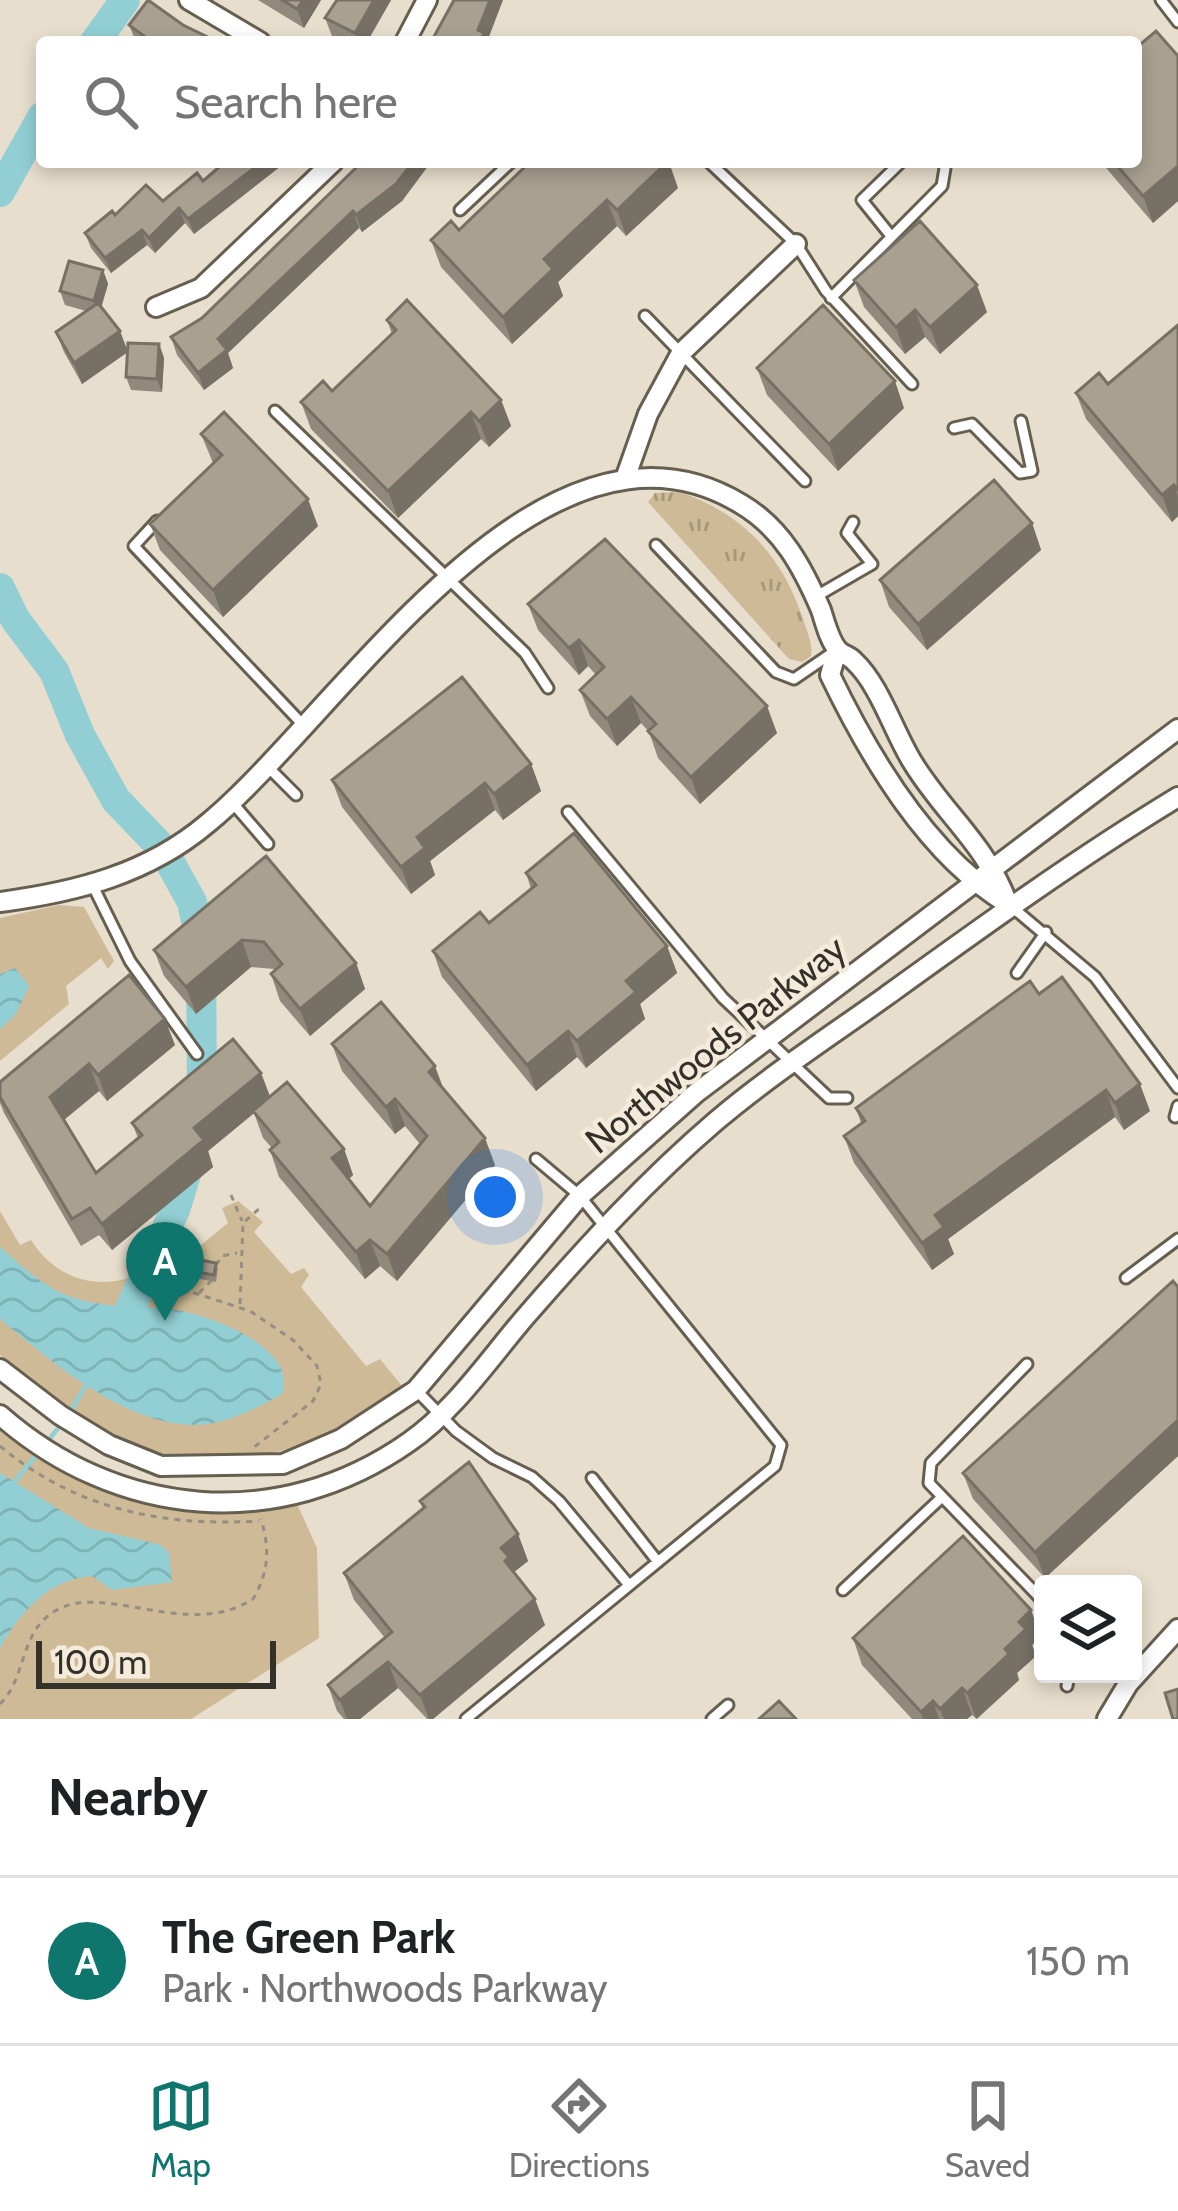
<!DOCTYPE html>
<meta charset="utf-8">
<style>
:root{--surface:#fff;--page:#f6f6f6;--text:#202124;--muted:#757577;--line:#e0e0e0;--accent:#0f766e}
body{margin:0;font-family:Cabin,sans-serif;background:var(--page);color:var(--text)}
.controls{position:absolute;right:36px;bottom:36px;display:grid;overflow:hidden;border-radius:12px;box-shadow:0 6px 18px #0003}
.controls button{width:108px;height:108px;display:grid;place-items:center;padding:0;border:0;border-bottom:3px solid var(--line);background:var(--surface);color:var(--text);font:60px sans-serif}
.scale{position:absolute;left:36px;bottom:30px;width:240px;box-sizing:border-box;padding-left:12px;border:6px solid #34302a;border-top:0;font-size:33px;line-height:42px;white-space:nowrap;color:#34302a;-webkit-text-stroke:9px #f5ebda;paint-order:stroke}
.you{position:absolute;left:495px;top:1197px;width:42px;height:42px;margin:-30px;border:9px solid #fff;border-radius:50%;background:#1a73e8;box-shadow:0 0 0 18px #1a73e833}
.badge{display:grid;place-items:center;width:78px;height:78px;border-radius:50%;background:var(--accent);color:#fff;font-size:39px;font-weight:700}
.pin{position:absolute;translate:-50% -99px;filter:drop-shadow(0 3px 6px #0008)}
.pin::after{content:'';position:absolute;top:63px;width:42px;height:36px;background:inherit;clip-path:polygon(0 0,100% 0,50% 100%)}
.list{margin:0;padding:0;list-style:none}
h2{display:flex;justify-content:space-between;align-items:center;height:156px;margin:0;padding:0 48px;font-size:51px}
h2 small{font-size:39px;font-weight:400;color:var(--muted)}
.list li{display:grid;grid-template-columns:78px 1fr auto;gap:36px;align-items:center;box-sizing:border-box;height:168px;padding:0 48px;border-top:3px solid var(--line)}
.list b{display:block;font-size:45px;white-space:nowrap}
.list p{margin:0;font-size:39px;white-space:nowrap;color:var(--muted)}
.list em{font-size:39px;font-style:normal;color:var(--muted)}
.icon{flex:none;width:66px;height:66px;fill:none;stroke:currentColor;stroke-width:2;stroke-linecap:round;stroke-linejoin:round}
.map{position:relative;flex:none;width:1178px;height:1719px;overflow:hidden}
.search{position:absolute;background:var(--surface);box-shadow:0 6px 18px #0003;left:36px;right:36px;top:36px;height:132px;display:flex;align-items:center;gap:30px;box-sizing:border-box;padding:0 42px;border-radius:12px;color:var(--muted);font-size:45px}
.sheet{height:324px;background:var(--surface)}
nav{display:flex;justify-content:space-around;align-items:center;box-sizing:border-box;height:168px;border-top:3px solid var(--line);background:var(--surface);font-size:33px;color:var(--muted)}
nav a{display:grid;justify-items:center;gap:6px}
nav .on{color:var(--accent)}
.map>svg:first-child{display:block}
.grass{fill:url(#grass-tufts)}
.green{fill:#ceba96}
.water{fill:url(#water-waves)}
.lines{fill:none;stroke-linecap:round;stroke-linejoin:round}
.stream{stroke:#91cfd4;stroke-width:4.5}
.river{stroke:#91cfd4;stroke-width:30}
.service-casing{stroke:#665e4f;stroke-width:15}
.minor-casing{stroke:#665e4f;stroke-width:24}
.path{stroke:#958e82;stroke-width:3;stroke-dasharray:6 6;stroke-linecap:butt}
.service{stroke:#fff;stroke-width:9}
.minor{stroke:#fff;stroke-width:18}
.wall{fill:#918a7c}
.shaded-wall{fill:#767065}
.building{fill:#a9a090;stroke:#767065;stroke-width:3}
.labels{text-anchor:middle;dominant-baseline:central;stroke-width:9;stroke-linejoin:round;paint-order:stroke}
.street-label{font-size:36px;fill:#34302a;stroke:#f5ebda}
</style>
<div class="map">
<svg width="1178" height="1719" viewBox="0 0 1178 1719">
<defs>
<pattern id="grass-tufts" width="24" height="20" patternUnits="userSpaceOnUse" patternTransform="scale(3)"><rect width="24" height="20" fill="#ceba96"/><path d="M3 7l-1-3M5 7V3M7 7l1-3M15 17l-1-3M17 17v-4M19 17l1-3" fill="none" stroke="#a8987b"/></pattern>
<pattern id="water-waves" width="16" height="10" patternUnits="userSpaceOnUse" patternTransform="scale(3)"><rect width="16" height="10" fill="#91cfd4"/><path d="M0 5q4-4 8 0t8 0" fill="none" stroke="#7eb2b6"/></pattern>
</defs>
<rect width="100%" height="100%" fill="#e8decd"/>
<path class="grass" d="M 680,492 C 743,514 782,555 803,619 C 807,632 813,643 811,656 L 802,662 L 789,659 L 648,502 L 655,493 Z"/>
<path class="green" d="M 59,905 L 84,907 L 114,961 L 108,969 L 101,958 L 66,986 L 69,1004 L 0,1061 L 0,918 Z
M 238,1201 L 263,1222 L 254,1232 L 291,1274 L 304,1268 L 309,1275 L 301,1287 L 366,1366 L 380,1359 L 402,1386 C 323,1459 201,1483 103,1432 C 66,1412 32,1383 0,1355 L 0,1211 L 20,1245 L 31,1240 C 62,1289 119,1295 163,1259 L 173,1268 L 228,1223 L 222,1208 Z
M 0,1415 L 138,1494 L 294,1497 L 317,1548 L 319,1638 L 191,1719 L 0,1719 Z"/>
<path class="water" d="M 15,968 L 29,986 L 16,1014 L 0,1029 L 0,974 Z
M 0,1247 C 18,1263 37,1281 59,1292 C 96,1309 130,1305 169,1309 C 206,1313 299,1347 282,1394 C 257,1408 224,1426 194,1425 C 123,1424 52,1362 0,1319 Z
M 0,1473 L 89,1528 L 161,1545 L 169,1553 L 172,1582 L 112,1590 L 92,1576 C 49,1579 20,1612 0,1648 Z"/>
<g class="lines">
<path class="stream" d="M 69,1414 L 87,1383
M 47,1442 L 62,1423
M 14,1482 L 40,1451"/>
<path class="river" d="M 95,42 L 125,0
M 0,192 L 42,117
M 0,588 L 15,619 L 54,671 L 80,735 L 116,800 L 162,848 L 192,902 L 201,946 L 202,1105
M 130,1309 L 175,1210 L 191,1158"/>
<defs>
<path id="service" d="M 1161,0 L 1178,22
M 709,162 L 796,244 L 826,291 L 912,384
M 460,210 L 511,162
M 891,236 L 862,200 L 901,162
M 831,298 L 942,186 L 946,162
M 645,316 L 805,481
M 275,411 L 525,653 L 548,688
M 954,428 L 972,424 L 1020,473 L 1032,471 L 1021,421
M 157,521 L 134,546 L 305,727
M 656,545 L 776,672 L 794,679 L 832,653
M 815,597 L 872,564 L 847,533 L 853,522
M 266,765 L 296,795
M 231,801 L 268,844
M 568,812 L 723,998 L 829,1098 L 847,1098
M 93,886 L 130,961 L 197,1054
M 1012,907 L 1095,977 L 1178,1088
M 1017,973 L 1046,932
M 1175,1117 L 1178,1106
M 1126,1278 L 1178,1239
M 1027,1364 L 931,1463 L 929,1483 L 1043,1601
M 416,1390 L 456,1431 L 493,1458 L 532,1477 L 559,1501 L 629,1585
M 592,1478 L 658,1562
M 843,1590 L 941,1498
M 1067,1686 L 1069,1674
M 466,1719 L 775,1466 L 781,1445 L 580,1196 L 536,1159
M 712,1719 L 728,1705"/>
<path id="minor" d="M 189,0 L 260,42
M 405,42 L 427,0
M 156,307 L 201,288 L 333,162
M 626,476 L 648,414 L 681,353 L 796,244
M 837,650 L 830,675 C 870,758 928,856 1008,904
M 0,902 C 76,892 148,874 208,823 C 339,715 541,383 741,504 C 782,528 803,568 821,610 C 825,622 830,643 839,651 C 843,655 850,656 854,661 C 880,685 894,733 913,763 C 945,815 986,844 1008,904
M 0,1369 L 60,1415 L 109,1445 L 161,1466 L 283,1464 L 341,1439 L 416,1390 L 580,1196 L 696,1093 L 1178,729
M 0,1415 C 117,1518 278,1534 409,1442 C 455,1410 489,1359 526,1316 C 586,1247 647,1180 716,1121 C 769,1076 829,1037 885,997 C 982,927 1076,859 1178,797
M 1107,1719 L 1128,1684 L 1178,1629"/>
</defs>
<use href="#service" class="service-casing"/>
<use href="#minor" class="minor-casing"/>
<path class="path" d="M 231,1195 L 242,1221
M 143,1265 L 154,1280 L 250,1311 L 293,1340 L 317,1366 L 321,1384 L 313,1401 L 253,1448
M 216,1265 L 222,1256 L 237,1253
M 199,1293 L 212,1280
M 240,1304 L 243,1223 L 261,1207
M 0,1446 C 75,1509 163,1527 259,1521
M 0,1704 C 27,1678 19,1632 55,1611 C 103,1581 188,1641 253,1599 C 269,1572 270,1549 261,1519"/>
<use href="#service" class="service"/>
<use href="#minor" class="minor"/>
</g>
<path class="wall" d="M 258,0 L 321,0 L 304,28 Z
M 337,0 L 391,0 L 367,42 L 343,42 L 332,36 L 325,18 Z
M 129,25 L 183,25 L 218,42 L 136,42 Z
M 1178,56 L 1178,201 L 1153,223 L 1101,162 L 1136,162 Z
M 225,162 L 286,162 L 194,234 L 185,223 L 155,253 L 147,245 L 111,273 L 91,248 L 85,233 L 115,215 L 163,201 L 203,181 Z
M 362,162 L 431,162 L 402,201 L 362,232 L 359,228 L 228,353 L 233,368 L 204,390 L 177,355 L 171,337 L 202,318 Z
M 678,188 L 626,236 L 617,226 L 558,282 L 563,296 L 512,344 L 441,267 L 431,240 L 459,230 Z
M 103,270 L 108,284 L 101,307 L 120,331 L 127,351 L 159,344 L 164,358 L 162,392 L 131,390 L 126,377 L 127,352 L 82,384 L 64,352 L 56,332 L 86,311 L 65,305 L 60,291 Z
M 854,280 L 987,312 L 940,354 L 925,337 L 905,354 L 864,307 Z
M 387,320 L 501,400 L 511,426 L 489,447 L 481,439 L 398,518 L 311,429 L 301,402 L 332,391 L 392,334 Z
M 1178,325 L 1178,516 L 1172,522 L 1086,419 L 1076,393 L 1108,384 Z
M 757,368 L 904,408 L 838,471 L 767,395 Z
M 201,434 L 318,526 L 223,617 L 160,550 L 150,524 L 213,463 Z
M 1032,523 L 1041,550 L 927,650 L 889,607 L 880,580 Z
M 528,604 L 777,733 L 700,804 L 658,758 L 649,732 L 641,723 L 617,746 L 590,716 L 580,690 L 596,675 L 588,666 L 579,675 L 538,630 Z
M 531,764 L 541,791 L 503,820 L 495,810 L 430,861 L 435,875 L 411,894 L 342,807 L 332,780 Z
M 266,856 L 356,963 L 365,989 L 310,1036 L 280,1001 L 271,974 L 275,971 L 274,969 L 251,967 L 196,1014 L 164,976 L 154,950 Z
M 526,873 L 667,946 L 677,973 L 640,1004 L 645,1019 L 586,1068 L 577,1057 L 536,1091 L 442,977 L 433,951 L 489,923 L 531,889 Z
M 1039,994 L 1150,1111 L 1124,1130 L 1115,1117 L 948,1239 L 954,1254 L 932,1270 L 854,1163 L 844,1136 L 861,1123 L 856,1108 Z
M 332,1044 L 443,1089 L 495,1165 L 397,1281 L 380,1266 L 365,1279 L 279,1177 L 270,1150 L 272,1148 L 263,1138 L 254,1113 L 208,1151 L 213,1167 L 112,1250 L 99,1235 L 81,1246 L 4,1113 L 0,1103 L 0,1082 L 175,1045 L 107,1101 L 99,1091 L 64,1120 L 96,1173 L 138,1138 L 132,1123 L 261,1073 L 270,1097 L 344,1149 L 353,1175 L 349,1179 L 370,1206 L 420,1144 L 405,1126 L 395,1134 L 342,1071 Z
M 216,1263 L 218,1269 L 216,1282 L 200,1279 L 198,1272 Z
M 1178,1287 L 1178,1456 L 1045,1578 L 973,1499 L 963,1473 Z
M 420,1501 L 518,1534 L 528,1561 L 514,1572 L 545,1625 L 433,1719 L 427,1719 L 398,1688 L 360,1719 L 344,1719 L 337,1711 L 328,1685 L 385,1638 L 354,1600 L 344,1573 L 423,1509 Z
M 1041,1637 L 1032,1645 L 1036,1656 L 1017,1673 L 1019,1680 L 977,1719 L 972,1715 L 967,1719 L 912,1719 L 862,1665 L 853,1638 Z"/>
<path class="shaded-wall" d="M 303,0 L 321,0 L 304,28 L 297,9 Z
M 374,0 L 391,0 L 367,42 L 358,42 L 355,33 Z
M 490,0 L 503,0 L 487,42 L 480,42 L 478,30 Z
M 262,162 L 286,162 L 194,234 L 188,219 Z
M 413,162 L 431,162 L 402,201 L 362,232 L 356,215 Z
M 669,162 L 678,188 L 626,236 L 617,210 Z
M 1178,166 L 1178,201 L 1153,223 L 1143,196 Z
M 607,200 L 617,226 L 558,282 L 563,296 L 512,344 L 503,317 L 544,259 Z
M 179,208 L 185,223 L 155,253 L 149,238 Z
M 353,211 L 359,228 L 228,353 L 233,368 L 204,390 L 198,373 L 218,339 Z
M 142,230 L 147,245 L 111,273 L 105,258 Z
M 103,270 L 108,284 L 99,315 L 94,301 Z
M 977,285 L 987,312 L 940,354 L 930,327 Z
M 915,310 L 925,337 L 905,354 L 896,327 Z
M 120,331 L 128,352 L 82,384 L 74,363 Z
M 159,344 L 164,358 L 162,392 L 157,379 Z
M 895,381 L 904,408 L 838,471 L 829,444 Z
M 501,400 L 511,426 L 489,447 L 479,421 Z
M 471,412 L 481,439 L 398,518 L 388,491 Z
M 1174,485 L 1178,497 L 1178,516 L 1172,522 L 1162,495 Z
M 308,499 L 318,526 L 223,617 L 213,590 Z
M 1032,523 L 1041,550 L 927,650 L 918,624 Z
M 579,640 L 588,666 L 579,675 L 569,648 Z
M 631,697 L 641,723 L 617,746 L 607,719 Z
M 767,706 L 777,733 L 700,804 L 691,777 Z
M 531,764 L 541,791 L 503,820 L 494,794 Z
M 485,783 L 495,810 L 430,861 L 435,875 L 411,894 L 401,867 L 417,837 Z
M 242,940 L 251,967 L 196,1014 L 186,987 Z
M 667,946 L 677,973 L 640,1004 L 645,1019 L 586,1068 L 577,1041 L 626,981 Z
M 356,963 L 365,989 L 310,1036 L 300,1009 Z
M 165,1019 L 175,1045 L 107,1101 L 98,1075 Z
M 568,1031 L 577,1057 L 536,1091 L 527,1065 Z
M 89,1064 L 99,1091 L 60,1123 L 50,1097 Z
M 435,1066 L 445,1093 L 429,1072 Z
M 261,1073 L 271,1099 L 208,1151 L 213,1167 L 112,1250 L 102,1224 L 194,1128 Z
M 1140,1084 L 1150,1111 L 1124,1130 L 1115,1103 Z
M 1106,1090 L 1115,1117 L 948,1239 L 954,1254 L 932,1270 L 922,1243 L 935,1215 Z
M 395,1099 L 405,1126 L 395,1134 L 386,1107 Z
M 485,1138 L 495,1165 L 397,1281 L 387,1254 Z
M 344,1149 L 353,1175 L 342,1185 L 332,1158 Z
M 370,1240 L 380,1266 L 365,1279 L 356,1252 Z
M 1178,1420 L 1178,1456 L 1045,1578 L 1035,1552 Z
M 518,1534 L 528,1561 L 514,1572 L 514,1587 L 501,1548 Z
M 535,1599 L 545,1625 L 433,1719 L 429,1719 L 420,1695 Z
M 1031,1610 L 1041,1637 L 1032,1645 L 1036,1656 L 1017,1673 L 1019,1680 L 976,1719 L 967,1693 L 1005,1649 L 1019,1622 Z
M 388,1662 L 398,1688 L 360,1719 L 347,1719 L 340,1700 Z
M 962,1688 L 972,1715 L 967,1719 L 944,1719 L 940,1709 Z
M 933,1701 L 939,1719 L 923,1719 L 921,1712 Z"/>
<path class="building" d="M 148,0 L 183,25 L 218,42 L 152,42 L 129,25 Z
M 282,0 L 303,0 L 297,9 Z
M 337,0 L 374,0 L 355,33 L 325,18 Z
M 454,0 L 490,0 L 478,30 L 484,33 L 480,42 L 431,42 Z
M 1156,31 L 1178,56 L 1178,166 L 1143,196 L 1114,162 L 1136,162 L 1136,48 Z
M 225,162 L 262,162 L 188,219 L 179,208 L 149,238 L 142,230 L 105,258 L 85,233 L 112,211 L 115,215 L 146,185 L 163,201 L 197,173 L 203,181 Z
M 362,162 L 413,162 L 396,184 L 356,215 L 353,211 L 218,339 L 227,350 L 198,373 L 171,337 L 202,318 Z
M 530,162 L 667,162 L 617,210 L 607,200 L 544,259 L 553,269 L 503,317 L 431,240 L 451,221 L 459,230 Z
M 920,221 L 977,285 L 930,327 L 915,310 L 896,327 L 854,280 Z
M 69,261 L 103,270 L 94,301 L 60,291 Z
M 407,300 L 501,400 L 479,421 L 471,412 L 388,491 L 301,402 L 323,381 L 332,391 L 396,330 L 387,320 Z
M 98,303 L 120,331 L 74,363 L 56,332 Z
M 823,305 L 895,381 L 829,444 L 757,368 Z
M 1178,325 L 1178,490 L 1174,485 L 1162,495 L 1076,393 L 1099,373 L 1108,384 Z
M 128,343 L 159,344 L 157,379 L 126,377 Z
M 224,412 L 308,499 L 213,590 L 150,524 L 222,455 L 201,434 Z
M 994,480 L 1032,523 L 918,624 L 880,580 Z
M 605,539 L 767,706 L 691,777 L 648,731 L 656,724 L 631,697 L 607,719 L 580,690 L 604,667 L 579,640 L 569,648 L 528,604 Z
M 462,677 L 531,764 L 494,794 L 485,783 L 417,837 L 425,848 L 401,867 L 332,780 Z
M 574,833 L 667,946 L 626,981 L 636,992 L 577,1041 L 568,1031 L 527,1065 L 433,951 L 480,912 L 489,923 L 536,885 L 526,873 Z
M 266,856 L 356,963 L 300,1009 L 271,974 L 282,964 L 264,942 L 242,940 L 186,987 L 154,950 Z
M 129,975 L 165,1019 L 98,1075 L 89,1064 L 50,1097 L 96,1173 L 142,1135 L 132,1123 L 233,1039 L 261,1073 L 194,1128 L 204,1140 L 102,1224 L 90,1208 L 72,1219 L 0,1097 L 0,1082 Z
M 1062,977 L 1140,1084 L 1115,1103 L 1106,1090 L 935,1215 L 944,1227 L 922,1243 L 844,1136 L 865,1121 L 856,1108 L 1030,981 L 1039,994 Z
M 381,1002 L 435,1066 L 429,1072 L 485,1138 L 387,1254 L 370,1240 L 356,1252 L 270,1150 L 279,1142 L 253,1111 L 287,1082 L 344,1149 L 332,1158 L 370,1206 L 427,1136 L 395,1099 L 386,1107 L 332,1044 Z
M 200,1260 L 216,1263 L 214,1275 L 198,1272 Z
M 1173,1281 L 1178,1287 L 1178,1420 L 1035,1552 L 963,1473 Z
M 469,1462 L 518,1534 L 501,1548 L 509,1557 L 505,1561 L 535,1599 L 420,1695 L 388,1662 L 340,1700 L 328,1685 L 392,1632 L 344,1573 L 425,1507 L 420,1501 Z
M 963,1536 L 1031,1610 L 1019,1622 L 1026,1629 L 1005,1649 L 1009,1654 L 967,1693 L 962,1688 L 940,1709 L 933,1701 L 921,1712 L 853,1638 Z
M 1178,1689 L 1178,1719 L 1173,1719 L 1165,1693 Z
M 779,1701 L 796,1719 L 759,1719 Z"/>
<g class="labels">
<g class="street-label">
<text transform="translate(715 1044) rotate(-39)">Northwoods Parkway</text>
</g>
</g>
</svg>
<div class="controls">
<button><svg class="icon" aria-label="layers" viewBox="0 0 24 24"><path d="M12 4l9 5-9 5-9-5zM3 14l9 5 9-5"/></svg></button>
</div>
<div class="scale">100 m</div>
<div class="you"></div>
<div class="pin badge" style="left:165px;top:1321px">A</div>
<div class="search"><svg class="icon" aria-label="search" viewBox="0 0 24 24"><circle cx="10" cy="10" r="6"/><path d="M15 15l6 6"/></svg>Search here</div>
</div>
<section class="sheet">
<h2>Nearby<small></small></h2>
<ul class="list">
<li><span class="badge">A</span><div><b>The Green Park</b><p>Park · Northwoods Parkway</p></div><em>150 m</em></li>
</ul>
</section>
<nav>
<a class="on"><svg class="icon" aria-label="map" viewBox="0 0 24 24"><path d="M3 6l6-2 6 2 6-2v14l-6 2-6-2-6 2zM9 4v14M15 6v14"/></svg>Map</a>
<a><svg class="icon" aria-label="directions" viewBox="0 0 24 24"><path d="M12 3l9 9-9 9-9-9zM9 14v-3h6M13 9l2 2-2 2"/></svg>Directions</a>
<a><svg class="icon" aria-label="saved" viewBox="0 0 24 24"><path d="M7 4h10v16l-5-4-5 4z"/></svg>Saved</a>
</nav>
